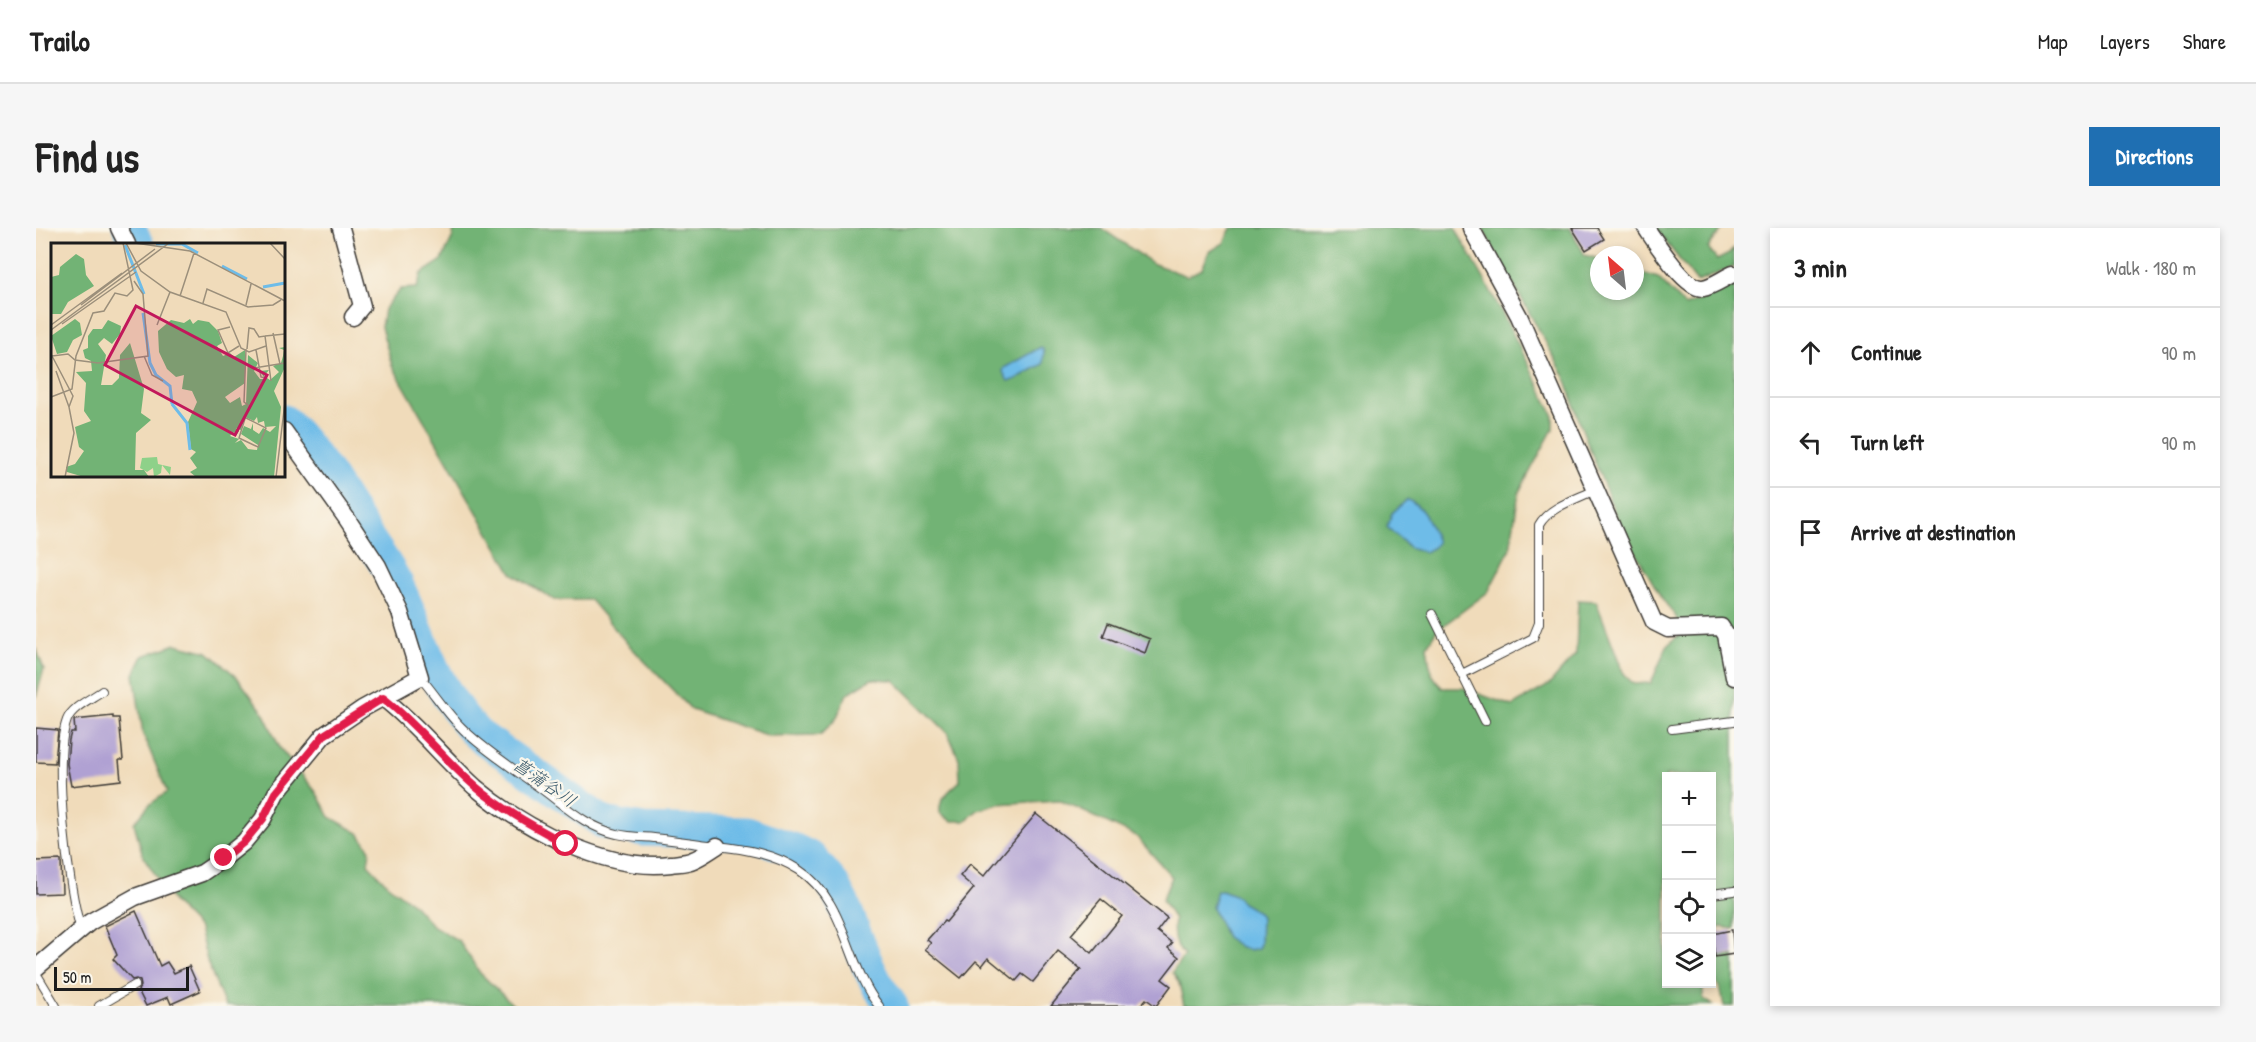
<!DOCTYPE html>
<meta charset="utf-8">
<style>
:root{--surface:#fff;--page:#f6f6f6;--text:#222;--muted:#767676;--line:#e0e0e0;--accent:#1f6fb2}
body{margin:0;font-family:"Patrick Hand","Klee One",sans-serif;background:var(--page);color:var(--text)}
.controls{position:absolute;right:18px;bottom:18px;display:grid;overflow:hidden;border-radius:0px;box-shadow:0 3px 9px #0003}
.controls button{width:54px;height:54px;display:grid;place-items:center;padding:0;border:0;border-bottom:2px solid var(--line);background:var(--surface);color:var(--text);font:30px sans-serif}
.compass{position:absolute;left:1554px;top:18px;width:54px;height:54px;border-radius:50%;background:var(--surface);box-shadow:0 3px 9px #0003;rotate:332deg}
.scale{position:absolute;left:18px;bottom:15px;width:135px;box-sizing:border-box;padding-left:6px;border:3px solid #1c1c1c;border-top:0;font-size:16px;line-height:21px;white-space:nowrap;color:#1c1c1c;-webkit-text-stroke:4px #fbf7ec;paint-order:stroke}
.stop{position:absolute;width:18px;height:18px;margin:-14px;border:4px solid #e11d48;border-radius:50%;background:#fff}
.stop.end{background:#e11d48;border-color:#fff;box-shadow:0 2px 6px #0008}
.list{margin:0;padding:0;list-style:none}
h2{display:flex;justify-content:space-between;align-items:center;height:78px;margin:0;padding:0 24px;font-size:26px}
h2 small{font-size:20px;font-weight:400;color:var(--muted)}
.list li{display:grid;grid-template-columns:39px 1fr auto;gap:18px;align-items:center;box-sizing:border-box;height:90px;padding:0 24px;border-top:2px solid var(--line)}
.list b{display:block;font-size:22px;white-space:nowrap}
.list em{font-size:20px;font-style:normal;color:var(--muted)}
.icon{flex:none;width:33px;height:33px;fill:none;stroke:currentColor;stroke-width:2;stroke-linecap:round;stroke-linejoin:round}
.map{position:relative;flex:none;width:1698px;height:778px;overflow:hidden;border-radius:0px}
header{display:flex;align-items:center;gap:36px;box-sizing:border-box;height:84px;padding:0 30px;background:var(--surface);border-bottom:2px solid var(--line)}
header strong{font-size:28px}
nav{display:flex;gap:33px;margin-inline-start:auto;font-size:21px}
.intro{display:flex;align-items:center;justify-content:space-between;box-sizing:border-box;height:144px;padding:0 36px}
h1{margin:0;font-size:42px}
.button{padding:15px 27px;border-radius:0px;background:var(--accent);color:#fff;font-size:21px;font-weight:700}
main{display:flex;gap:36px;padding:0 36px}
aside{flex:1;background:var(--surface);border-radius:0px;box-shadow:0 3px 9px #0003}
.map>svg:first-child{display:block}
.forest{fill:#72b375;stroke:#476848;stroke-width:1.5}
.water{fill:#6ebce8;stroke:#456c82;stroke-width:1.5}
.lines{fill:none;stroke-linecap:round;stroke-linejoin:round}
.river{stroke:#6ebce8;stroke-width:33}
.building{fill:#b0a1d3;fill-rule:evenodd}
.lane-casing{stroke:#3c3934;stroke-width:10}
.street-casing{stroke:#3c3934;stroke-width:19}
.lane{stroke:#fff;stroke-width:8}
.street{stroke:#fff;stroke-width:16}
.route{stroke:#e11d48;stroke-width:8}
.labels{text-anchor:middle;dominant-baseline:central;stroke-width:4.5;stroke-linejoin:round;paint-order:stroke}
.water-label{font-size:18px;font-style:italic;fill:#3d5c6e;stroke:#fbf7ec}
.inset-river{fill:none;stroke:#6ebce8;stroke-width:3}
.inset-road{fill:none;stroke:#9b8f7b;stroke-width:1.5}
.view{fill:#c2185b;fill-opacity:0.15;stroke:#c2185b;stroke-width:3}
.inset-edge{fill:none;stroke:#1c1c1c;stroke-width:3}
</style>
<header>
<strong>Trailo</strong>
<nav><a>Map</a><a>Layers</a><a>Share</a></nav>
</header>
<div class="intro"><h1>Find us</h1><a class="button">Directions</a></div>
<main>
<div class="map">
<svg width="1698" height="778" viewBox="0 0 1698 778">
<rect width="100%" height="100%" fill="#fbf7ec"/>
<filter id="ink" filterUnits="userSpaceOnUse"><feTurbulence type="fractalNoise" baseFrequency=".0167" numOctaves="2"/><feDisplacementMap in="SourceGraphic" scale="12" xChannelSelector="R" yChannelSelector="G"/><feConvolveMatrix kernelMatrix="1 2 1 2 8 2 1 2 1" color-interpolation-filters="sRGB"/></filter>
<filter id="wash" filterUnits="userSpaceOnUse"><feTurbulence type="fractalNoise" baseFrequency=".008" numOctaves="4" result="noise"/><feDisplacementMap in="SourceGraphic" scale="24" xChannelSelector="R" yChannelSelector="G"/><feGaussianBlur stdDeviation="1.35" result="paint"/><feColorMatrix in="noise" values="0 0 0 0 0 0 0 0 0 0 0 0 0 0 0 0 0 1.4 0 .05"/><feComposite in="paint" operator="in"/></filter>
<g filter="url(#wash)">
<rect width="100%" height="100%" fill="#f0dbba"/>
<path class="forest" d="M 418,0 L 1065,0 L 1118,36 L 1151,48 L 1166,41 L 1173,24 L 1188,15 L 1195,0 L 1419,0 L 1451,56 L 1492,135 L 1517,186 L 1517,201 L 1483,264 L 1474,321 L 1452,364 L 1400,403 L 1391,418 L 1395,445 L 1406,460 L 1427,460 L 1476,478 L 1513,457 L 1540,426 L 1542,372 L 1560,373 L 1587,444 L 1597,456 L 1615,455 L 1631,418 L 1646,404 L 1640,389 L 1625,369 L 1582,293 L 1546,201 L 1529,149 L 1446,0 L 1534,0 L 1549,27 L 1563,31 L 1563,63 L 1599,63 L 1599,43 L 1622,50 L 1649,78 L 1682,64 L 1698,53 L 1698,701 L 1684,699 L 1676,705 L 1676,548 L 1630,548 L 1630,756 L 1667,756 L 1667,770 L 1677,777 L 1148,778 L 1143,755 L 1136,745 L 1148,728 C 1138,716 1136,707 1138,691 L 1126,672 L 1136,649 L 1100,608 L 1023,572 L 962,576 L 942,582 L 929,593 L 915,593 L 904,585 C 902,570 914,563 924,553 L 923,531 L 912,505 L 858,452 L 835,451 L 811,466 L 800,491 L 784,507 L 733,508 L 656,482 L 591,415 L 554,372 L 518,372 L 476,345 L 356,137 L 345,99 L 348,81 L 365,61 L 381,60 L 385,46 L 406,32 L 417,8 Z
M 1619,0 L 1687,0 L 1672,20 L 1681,32 L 1693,26 L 1698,20 L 1698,40 L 1697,39 L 1661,54 Z
M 140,416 L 172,424 L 201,449 L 227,484 L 244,520 L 280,564 L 294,589 L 323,605 L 334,622 L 332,636 L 353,658 L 376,675 L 396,697 L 423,713 L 444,745 L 478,778 L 189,778 L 172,736 L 163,701 L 138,675 L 107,628 L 98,595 L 113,577 L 131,564 L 107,506 L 98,446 L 107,428 Z
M 0,420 L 8,441 L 0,469 Z
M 1698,728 L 1698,778 L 1688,778 L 1684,759 L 1676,750 L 1676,730 Z"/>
<path class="water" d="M 1005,119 L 1008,123 L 1007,136 L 978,152 L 972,153 L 967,144 L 968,140 Z
M 1371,272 C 1388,276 1395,300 1401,314 L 1398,319 L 1389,324 L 1373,319 L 1351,299 L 1356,285 Z
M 1186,662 L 1201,668 L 1206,675 L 1222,684 L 1225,689 L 1224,716 L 1222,720 L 1214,722 L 1205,719 L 1190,709 L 1176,679 L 1181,663 Z"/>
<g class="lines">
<path class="river" d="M 93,0 L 101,16
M 248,193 C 280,224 304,266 328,304 C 339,321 353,339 362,358 C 388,414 397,459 441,506 L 568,595 L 608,602 L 711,605 L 759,622 L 775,630 L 797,656 L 807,675 L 833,740 L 842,758 L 856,778"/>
</g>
<g id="blocks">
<path class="building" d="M 1536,0 L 1561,0 L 1568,11 L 1550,22 Z
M 1072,395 L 1114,411 L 1109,425 L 1067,408 Z
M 77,488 L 77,490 L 83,490 L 87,532 L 83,532 L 85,552 L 35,558 L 31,536 L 33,512 L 35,504 L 39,504 L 38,492 Z
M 0,500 L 22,502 L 19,535 L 0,534 Z
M 1000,586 L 1131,690 L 1121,703 L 1136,715 L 1132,720 L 1143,729 L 1126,751 L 1135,758 L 1120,778 L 1110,771 L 1104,778 L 1015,778 L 1045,741 L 1022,723 L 997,754 L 986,746 L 980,753 L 952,730 L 946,738 L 940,733 L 925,750 L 889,721 L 895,715 L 891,712 L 908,693 L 910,694 L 938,660 L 924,648 L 934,636 L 948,648 ZM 1065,671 L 1086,688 L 1056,725 L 1035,707 Z
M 25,632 L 26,665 L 0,666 L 0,633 Z
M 100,683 L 124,738 L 131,734 L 138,745 L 153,738 L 164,763 L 135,776 L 132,769 L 110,778 L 102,762 L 105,758 L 104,753 L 100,751 L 96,752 L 77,731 L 81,727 L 69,698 Z
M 1696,702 L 1698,726 L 1679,729 L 1676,706 Z"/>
</g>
</g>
<g filter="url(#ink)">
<use href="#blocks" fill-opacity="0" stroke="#3c3934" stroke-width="1.5"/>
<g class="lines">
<defs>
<path id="lane" d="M 1396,386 L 1449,493
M 1426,446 L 1497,410 L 1503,395 L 1503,297 C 1513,279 1541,271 1559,262
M 384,449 C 399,466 411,486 428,502 C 450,523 475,539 500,557 C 526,575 549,599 581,606 C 593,609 606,609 618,610 C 639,612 660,616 681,618 C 710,621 738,626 763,642 C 810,672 810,737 843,778
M 1636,501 L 1698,493
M 1676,666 L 1698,663
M 45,702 C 32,660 16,532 31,492 C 36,479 55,471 66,463
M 0,745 L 20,778
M 63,778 L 99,757"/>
<path id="street" d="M 83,0 L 91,16
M 305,0 L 326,78 L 317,89
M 1435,0 L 1483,88 L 1618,394 L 1632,401 L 1685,399 L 1690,407 L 1698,449
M 1610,0 C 1619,13 1650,62 1667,60 C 1676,59 1688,50 1697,46
M 347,470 C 381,496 407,530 439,559 C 487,600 571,644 635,636 C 642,635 651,635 657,632 C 665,629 673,623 681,618
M 0,740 L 54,694 L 99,669 L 166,645 L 188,630 L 208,614 L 227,591 L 240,565 L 288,507 L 326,481 L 384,449 L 364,384 L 342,338 L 311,291 L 248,203"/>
</defs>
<use href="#lane" class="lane-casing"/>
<use href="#street" class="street-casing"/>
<use href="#lane" class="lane"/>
<use href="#street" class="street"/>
</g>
</g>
<g class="lines" filter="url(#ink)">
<path class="route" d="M 188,630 L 208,614 L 227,591 L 240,565 L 288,507 L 347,470 C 382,497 407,531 440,559 C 467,582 499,599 530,616"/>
</g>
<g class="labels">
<g class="water-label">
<text transform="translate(509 554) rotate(35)">菖蒲谷川</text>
</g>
</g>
<g transform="translate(15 15)">
<rect width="234" height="234" fill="#f0dbba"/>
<path d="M 106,214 L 107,221 L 120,224 L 119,232 L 111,222 L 110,230 L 103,234 L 102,225 L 96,229 L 89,225 L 91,215 Z" fill="#8ed189"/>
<path d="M 25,11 L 33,16 L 35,32 L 43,43 L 17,59 L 10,71 L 0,71 L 0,34 L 8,32 L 9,24 ZM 24,76 L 29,80 L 31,92 L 22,97 L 16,109 L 6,111 L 0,93 ZM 139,76 L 142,81 L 147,77 L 158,79 L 167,88 L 171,100 L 166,103 L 172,113 L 179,110 L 183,114 L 194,107 L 194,140 L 174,154 L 179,160 L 189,154 L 191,163 L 195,161 L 197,112 L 207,120 L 203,128 L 209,136 L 214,136 L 209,128 L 218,127 L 213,133 L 219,137 L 228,129 L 222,123 L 230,120 L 232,113 L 233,107 L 228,105 L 234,104 L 234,124 L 223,148 L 230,164 L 223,234 L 145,234 L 139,229 L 146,225 L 139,215 L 145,209 L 140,206 L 137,179 L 146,159 L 141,148 L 131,146 L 133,132 L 125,134 L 116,126 L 108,109 L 107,88 L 120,77 L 133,80 ZM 194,174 L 203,178 L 206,174 L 207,180 L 213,178 L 214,184 L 225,183 L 219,189 L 212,185 L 208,191 L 202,187 L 202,180 L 200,186 L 193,183 L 190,191 L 207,202 L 206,207 L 197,206 L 190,197 L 184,200 L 188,196 L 179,193 L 183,189 L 185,193 L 188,188 L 185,185 L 190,187 ZM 57,77 L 70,83 L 69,91 L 61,101 L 53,95 L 47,101 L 55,112 L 50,142 L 61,142 L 68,135 L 69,112 L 79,100 L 93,146 L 90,170 L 100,177 L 85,190 L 84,227 L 93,227 L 98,234 L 33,234 L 16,229 L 15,224 L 24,221 L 33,208 L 28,204 L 24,184 L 40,178 L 33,168 L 35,140 L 25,129 L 41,128 L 40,118 L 34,115 L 32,107 L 37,105 L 37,93 L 42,86 L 51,86 Z" fill="#72b375" fill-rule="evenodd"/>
<path class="inset-river" d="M 105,1 L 131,1 L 147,10M 74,2 L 93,51M 171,23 L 196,36M 212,44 L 234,40M 92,70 L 99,120 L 105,132 L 119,143 L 121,161M 121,161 L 136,180 L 139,207"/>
<path class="inset-road" d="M 75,0 L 90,28 L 119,49 L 175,69 L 190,105 L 198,109 L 215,103M 84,0 L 139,8 L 234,58M 219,0 L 234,16M 129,53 L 143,10M 152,60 L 156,46 L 197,64 L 222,62 L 230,57M 30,62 L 104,6M 195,62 L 200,41M 11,81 L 85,29M 0,82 L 71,30M 106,82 L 119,49M 179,84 L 167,87 L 177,110 L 188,103M 0,87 L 118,0M 222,90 L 229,121M 214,93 L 234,91M 196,106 L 198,85 L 203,86 L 208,94 L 214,93 L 220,138M 205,107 L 210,134 L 214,135M 0,111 L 22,153 L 18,164 L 23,190 L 14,234M 1,113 L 17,111 L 24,117 L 47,120 L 97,113 L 92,51 L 83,38M 93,113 L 101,132 L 112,138M 203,125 L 234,120M 5,128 L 18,164M 0,154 L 21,146 L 25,113 L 42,70 L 53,68 L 64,50 L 76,53 L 82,47 L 72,0M 195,175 L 215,185 L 207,204 L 188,195 L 192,182 L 198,163 L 193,159 L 195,106M 225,234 L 234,159"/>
<path class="view" d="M 85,63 L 216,132 L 184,192 L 54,122 Z"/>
<rect width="234" height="234" class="inset-edge"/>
</g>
</svg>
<div class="controls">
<button>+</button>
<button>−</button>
<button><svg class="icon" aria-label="locate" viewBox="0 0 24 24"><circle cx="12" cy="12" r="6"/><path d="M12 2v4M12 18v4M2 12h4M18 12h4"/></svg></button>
<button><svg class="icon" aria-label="layers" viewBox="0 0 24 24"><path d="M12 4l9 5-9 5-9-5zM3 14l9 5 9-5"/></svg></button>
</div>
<svg class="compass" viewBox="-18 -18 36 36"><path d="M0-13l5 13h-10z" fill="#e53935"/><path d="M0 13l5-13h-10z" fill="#767676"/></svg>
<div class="scale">50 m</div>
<div class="stop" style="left:530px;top:616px"></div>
<div class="stop end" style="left:188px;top:630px"></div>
</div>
<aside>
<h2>3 min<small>Walk · 180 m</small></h2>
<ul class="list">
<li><svg class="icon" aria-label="ahead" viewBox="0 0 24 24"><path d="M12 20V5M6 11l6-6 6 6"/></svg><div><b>Continue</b></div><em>90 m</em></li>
<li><svg class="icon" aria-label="left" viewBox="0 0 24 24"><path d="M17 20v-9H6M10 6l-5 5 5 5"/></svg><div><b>Turn left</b></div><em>90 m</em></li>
<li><svg class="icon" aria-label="arrive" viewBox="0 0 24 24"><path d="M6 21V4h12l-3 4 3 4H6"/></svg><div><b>Arrive at destination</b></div></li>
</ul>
</aside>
</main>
